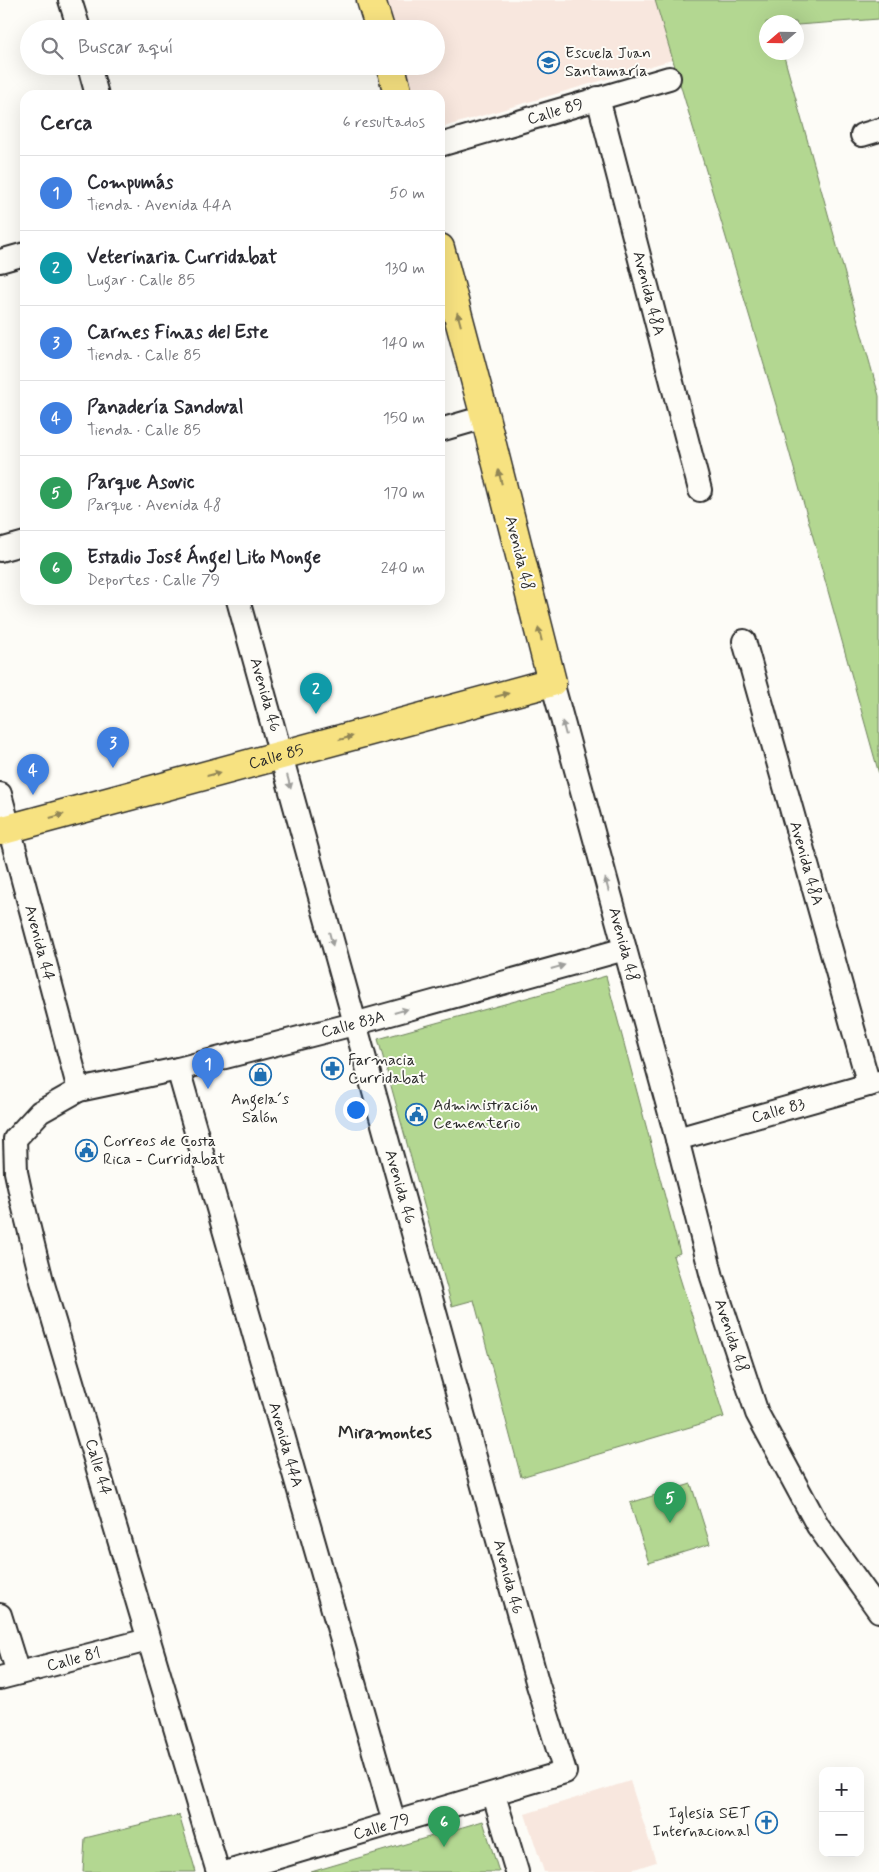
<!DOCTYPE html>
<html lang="es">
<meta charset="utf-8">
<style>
:root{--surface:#fff;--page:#f2f2f3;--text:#2b2b33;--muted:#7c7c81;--line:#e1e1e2;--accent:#1f6fb2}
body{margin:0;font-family:Mynerve,sans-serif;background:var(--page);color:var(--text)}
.controls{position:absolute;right:15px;bottom:15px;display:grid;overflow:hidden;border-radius:10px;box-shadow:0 5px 20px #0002}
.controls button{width:45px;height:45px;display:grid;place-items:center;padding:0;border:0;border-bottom:1px solid var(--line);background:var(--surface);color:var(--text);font:25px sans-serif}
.compass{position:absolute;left:759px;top:15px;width:45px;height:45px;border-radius:50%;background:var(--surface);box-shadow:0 5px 20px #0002;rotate:250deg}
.you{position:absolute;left:355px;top:1109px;width:18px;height:18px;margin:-12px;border:4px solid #fff;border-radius:50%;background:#1a73e8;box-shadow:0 0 0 8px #1a73e833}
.badge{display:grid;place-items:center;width:32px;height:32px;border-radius:50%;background:var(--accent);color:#fff;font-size:16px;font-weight:700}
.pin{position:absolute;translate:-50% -41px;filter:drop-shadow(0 1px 2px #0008)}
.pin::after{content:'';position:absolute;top:26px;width:18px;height:15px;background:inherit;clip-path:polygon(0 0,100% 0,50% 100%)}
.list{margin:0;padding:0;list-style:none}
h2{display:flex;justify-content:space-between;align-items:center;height:65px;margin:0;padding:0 20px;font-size:21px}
h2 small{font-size:16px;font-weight:400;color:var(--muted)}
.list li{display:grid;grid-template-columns:32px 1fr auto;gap:15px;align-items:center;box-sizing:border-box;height:75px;padding:0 20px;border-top:1px solid var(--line)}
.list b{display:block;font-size:19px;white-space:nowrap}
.list p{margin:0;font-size:16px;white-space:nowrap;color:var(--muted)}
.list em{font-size:16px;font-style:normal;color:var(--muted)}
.icon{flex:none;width:28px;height:28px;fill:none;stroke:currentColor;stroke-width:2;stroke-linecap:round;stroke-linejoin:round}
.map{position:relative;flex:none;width:879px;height:1872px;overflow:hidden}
.search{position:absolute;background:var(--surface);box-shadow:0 5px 20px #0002;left:20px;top:20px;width:425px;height:55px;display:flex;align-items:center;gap:12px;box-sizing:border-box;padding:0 18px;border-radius:28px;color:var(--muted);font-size:19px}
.panel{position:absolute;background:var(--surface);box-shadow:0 5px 20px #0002;left:20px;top:90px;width:425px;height:515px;border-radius:15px}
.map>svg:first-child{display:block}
.built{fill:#f8e7de}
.green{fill:#b3d791;stroke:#6f815e}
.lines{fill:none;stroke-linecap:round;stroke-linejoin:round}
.minor-casing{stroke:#2b2b2b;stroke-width:26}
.major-casing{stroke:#2b2b2b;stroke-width:31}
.minor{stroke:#fdfcf7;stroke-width:22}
.major{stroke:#f7e281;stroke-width:28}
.oneway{fill:#918656}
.oneway2{fill:#9e9e9b}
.labels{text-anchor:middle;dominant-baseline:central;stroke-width:4;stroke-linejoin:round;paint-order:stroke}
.poi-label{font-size:16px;fill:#2b2b2b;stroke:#fdfcf7;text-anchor:start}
.street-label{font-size:16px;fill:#2b2b2b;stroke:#fdfcf7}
.neighbourhood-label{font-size:18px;font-weight:bold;fill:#2b2b2b;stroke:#fdfcf7}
</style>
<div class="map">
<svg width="879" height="1872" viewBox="0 0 879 1872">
<rect width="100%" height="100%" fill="#fdfcf7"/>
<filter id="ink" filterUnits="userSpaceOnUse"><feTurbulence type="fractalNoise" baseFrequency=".02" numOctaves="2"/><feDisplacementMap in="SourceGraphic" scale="10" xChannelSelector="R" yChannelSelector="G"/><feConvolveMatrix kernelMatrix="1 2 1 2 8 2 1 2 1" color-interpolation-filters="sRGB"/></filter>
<g filter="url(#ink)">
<path class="built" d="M 381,0 L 658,0 L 675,59 L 440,128 L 440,95 L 409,95 L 400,66 L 436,66 L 436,29 L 389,29 Z
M 630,1781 L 656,1862 L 625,1872 L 544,1872 L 525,1814 Z"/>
<path class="green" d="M 655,0 L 879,0 L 879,19 L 797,25 L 796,22 L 766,22 L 766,52 L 783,53 L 879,396 L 879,774 L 779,415 Z
M 606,976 L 680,1253 L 673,1256 L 724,1417 L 521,1477 L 474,1300 L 452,1306 L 378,1039 Z
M 691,1484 L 710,1544 L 649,1563 L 630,1503 Z
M 179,1815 L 196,1872 L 83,1872 L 85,1838 Z
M 483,1821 L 499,1872 L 311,1872 Z"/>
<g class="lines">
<defs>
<g id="minor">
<path d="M 70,0 L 79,29"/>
<path d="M 89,66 L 97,95"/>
<path id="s1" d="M 598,98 L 700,490"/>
<path d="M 862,135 L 879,130"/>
<path id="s2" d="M 440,145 L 669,78"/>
<path d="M 0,261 L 25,254"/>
<path d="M 440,430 L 485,417"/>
<path d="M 0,550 L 25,543"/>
<path id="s3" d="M 744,641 L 869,1085"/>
<path id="s4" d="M 552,682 L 677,1139 L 712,1277 L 757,1413 L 818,1526 L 879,1611"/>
<path id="s5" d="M 0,794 L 79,1090"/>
<path id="s6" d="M 178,1069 L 394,1822"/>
<path id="s7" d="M 677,1139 L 879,1082"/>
<path d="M 0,1615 L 18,1673"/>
<path id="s8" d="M 0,1678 L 148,1640"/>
<path d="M 494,1795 L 517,1872"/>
<path id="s9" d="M 218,1872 L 42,1281 L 22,1200 L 16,1172 L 15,1139 L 40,1112 L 79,1090 L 178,1069 L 354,1024 L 625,949"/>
<path id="s10" d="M 228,1872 L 565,1772 L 538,1685 L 238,600"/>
</g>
<g id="major">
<path d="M 371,0 L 380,29"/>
<path d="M 391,66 L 398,95"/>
<path id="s11" d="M 0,831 L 552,682 L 485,417 L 440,248"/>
</g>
</defs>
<use href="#minor" class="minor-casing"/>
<use href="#major" class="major-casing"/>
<use href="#minor" class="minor"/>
<use href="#major" class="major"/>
</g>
<defs><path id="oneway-solid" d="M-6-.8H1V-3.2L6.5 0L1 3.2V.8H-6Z" transform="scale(1.25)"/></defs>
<g class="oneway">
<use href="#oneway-solid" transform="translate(459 319) rotate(-105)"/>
<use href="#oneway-solid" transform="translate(500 477) rotate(-104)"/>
<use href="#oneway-solid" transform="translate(540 634) rotate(-104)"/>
<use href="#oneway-solid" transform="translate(502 695) rotate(-15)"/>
<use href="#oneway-solid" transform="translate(346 738) rotate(-15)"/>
<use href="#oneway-solid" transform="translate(214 774) rotate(-15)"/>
<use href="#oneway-solid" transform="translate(57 816) rotate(-15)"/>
</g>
<g class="oneway2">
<use href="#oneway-solid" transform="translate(564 728) rotate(-105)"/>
<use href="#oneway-solid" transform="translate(289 782) rotate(75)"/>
<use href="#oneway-solid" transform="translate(607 885) rotate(-105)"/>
<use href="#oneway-solid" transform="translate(331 939) rotate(75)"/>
<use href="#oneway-solid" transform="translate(558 967) rotate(-16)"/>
<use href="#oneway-solid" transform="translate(401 1011) rotate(-16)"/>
</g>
</g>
<defs>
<symbol id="school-ring" viewBox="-11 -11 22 22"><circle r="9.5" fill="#fdfcf7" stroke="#1f6fb2" stroke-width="1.5"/><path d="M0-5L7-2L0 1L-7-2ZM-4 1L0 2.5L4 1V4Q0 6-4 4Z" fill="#1f6fb2"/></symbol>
<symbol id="pharmacy-ring" viewBox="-11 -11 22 22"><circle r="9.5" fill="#fdfcf7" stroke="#1f6fb2" stroke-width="1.5"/><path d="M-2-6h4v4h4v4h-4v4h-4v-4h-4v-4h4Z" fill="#1f6fb2"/></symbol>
<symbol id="shop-ring" viewBox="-11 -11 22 22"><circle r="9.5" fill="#fdfcf7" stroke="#1f6fb2" stroke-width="1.5"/><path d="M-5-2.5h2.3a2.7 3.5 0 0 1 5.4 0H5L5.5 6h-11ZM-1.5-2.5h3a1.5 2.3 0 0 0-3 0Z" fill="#1f6fb2"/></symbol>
<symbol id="civic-ring" viewBox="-11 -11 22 22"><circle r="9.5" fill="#fdfcf7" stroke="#1f6fb2" stroke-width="1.5"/><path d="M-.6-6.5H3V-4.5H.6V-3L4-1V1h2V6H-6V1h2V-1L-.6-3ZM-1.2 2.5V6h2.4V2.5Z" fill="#1f6fb2"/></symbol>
<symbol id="church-ring" viewBox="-11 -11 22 22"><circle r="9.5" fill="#fdfcf7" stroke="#1f6fb2" stroke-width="1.5"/><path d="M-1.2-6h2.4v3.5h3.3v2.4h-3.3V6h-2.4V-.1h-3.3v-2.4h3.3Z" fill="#1f6fb2"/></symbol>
</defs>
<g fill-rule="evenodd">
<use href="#school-ring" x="536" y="50" width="25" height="25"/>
<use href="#pharmacy-ring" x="320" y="1056" width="25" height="25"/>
<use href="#shop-ring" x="248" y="1062" width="25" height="25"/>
<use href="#civic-ring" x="404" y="1102" width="25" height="25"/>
<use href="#civic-ring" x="74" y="1138" width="25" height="25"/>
<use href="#church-ring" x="754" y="1810" width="25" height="25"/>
</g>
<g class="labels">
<g class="poi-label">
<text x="565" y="53">Escuela Juan<tspan x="565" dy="18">Santamaría</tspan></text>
<text x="348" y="1060">Farmacia<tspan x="348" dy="18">Curridabat</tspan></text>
<text x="260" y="1099" text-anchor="middle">Angela´s<tspan x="260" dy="18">Salón</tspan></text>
<text x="433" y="1105">Administración<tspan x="433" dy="18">Cementerio</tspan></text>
<text x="103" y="1141">Correos de Costa<tspan x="103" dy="18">Rica - Curridabat</tspan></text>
<text x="750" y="1813" text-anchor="end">Iglesia SET<tspan x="750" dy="18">Internacional</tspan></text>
</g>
<g class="street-label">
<text stroke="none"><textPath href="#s2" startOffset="120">Calle 89</textPath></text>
<text stroke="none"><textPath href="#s1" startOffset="202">Avenida 48A</textPath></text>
<text transform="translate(519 553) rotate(76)">Avenida 48</text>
<text transform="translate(265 695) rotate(74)">Avenida 46</text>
<text stroke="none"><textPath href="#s11" startOffset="286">Calle 85</textPath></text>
<text stroke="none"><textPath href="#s3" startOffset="231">Avenida 48A</textPath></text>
<text stroke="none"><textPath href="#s5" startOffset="154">Avenida 44</textPath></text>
<text stroke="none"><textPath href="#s4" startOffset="272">Avenida 48</textPath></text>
<text stroke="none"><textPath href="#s9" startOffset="1125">Calle 83A</textPath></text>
<text stroke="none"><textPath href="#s7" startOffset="105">Calle 83</textPath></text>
<text transform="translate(400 1187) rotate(74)">Avenida 46</text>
<text stroke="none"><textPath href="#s4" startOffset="678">Avenida 48</textPath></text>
<text stroke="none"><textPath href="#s6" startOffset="391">Avenida 44A</textPath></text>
<text transform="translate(98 1467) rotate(74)">Calle 44</text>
<text transform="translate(508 1577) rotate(75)">Avenida 46</text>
<text stroke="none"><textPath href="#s8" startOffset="76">Calle 81</textPath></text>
<text stroke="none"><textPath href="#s10" startOffset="160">Calle 79</textPath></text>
</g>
<g class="neighbourhood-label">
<text x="385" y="1433">Miramontes</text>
</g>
</g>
</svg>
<div class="controls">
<button>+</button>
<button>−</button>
</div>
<svg class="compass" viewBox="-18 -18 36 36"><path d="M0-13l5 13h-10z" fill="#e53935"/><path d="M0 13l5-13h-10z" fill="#7c7c81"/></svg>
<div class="you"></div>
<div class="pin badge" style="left:208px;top:1089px;background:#3f7fe0">1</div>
<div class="pin badge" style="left:316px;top:714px;background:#0f9aa8">2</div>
<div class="pin badge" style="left:113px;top:768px;background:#3f7fe0">3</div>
<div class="pin badge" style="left:33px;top:795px;background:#3f7fe0">4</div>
<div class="pin badge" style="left:670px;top:1523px;background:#2e9e5b">5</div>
<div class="pin badge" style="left:444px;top:1847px;background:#2e9e5b">6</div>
<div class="search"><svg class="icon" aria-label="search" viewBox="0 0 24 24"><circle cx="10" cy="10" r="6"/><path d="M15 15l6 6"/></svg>Buscar aquí</div>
<section class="panel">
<h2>Cerca<small>6 resultados</small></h2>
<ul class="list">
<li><span class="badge" style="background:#3f7fe0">1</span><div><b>Compumás</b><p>Tienda · Avenida 44A</p></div><em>50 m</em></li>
<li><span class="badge" style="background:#0f9aa8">2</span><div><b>Veterinaria Curridabat</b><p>Lugar · Calle 85</p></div><em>130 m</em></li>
<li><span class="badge" style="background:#3f7fe0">3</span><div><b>Carnes Finas del Este</b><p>Tienda · Calle 85</p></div><em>140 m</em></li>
<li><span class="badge" style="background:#3f7fe0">4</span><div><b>Panadería Sandoval</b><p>Tienda · Calle 85</p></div><em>150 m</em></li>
<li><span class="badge" style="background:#2e9e5b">5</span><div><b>Parque Asovic</b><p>Parque · Avenida 48</p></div><em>170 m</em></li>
<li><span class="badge" style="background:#2e9e5b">6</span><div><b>Estadio José Ángel Lito Monge</b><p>Deportes · Calle 79</p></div><em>240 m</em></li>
</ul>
</section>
</div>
